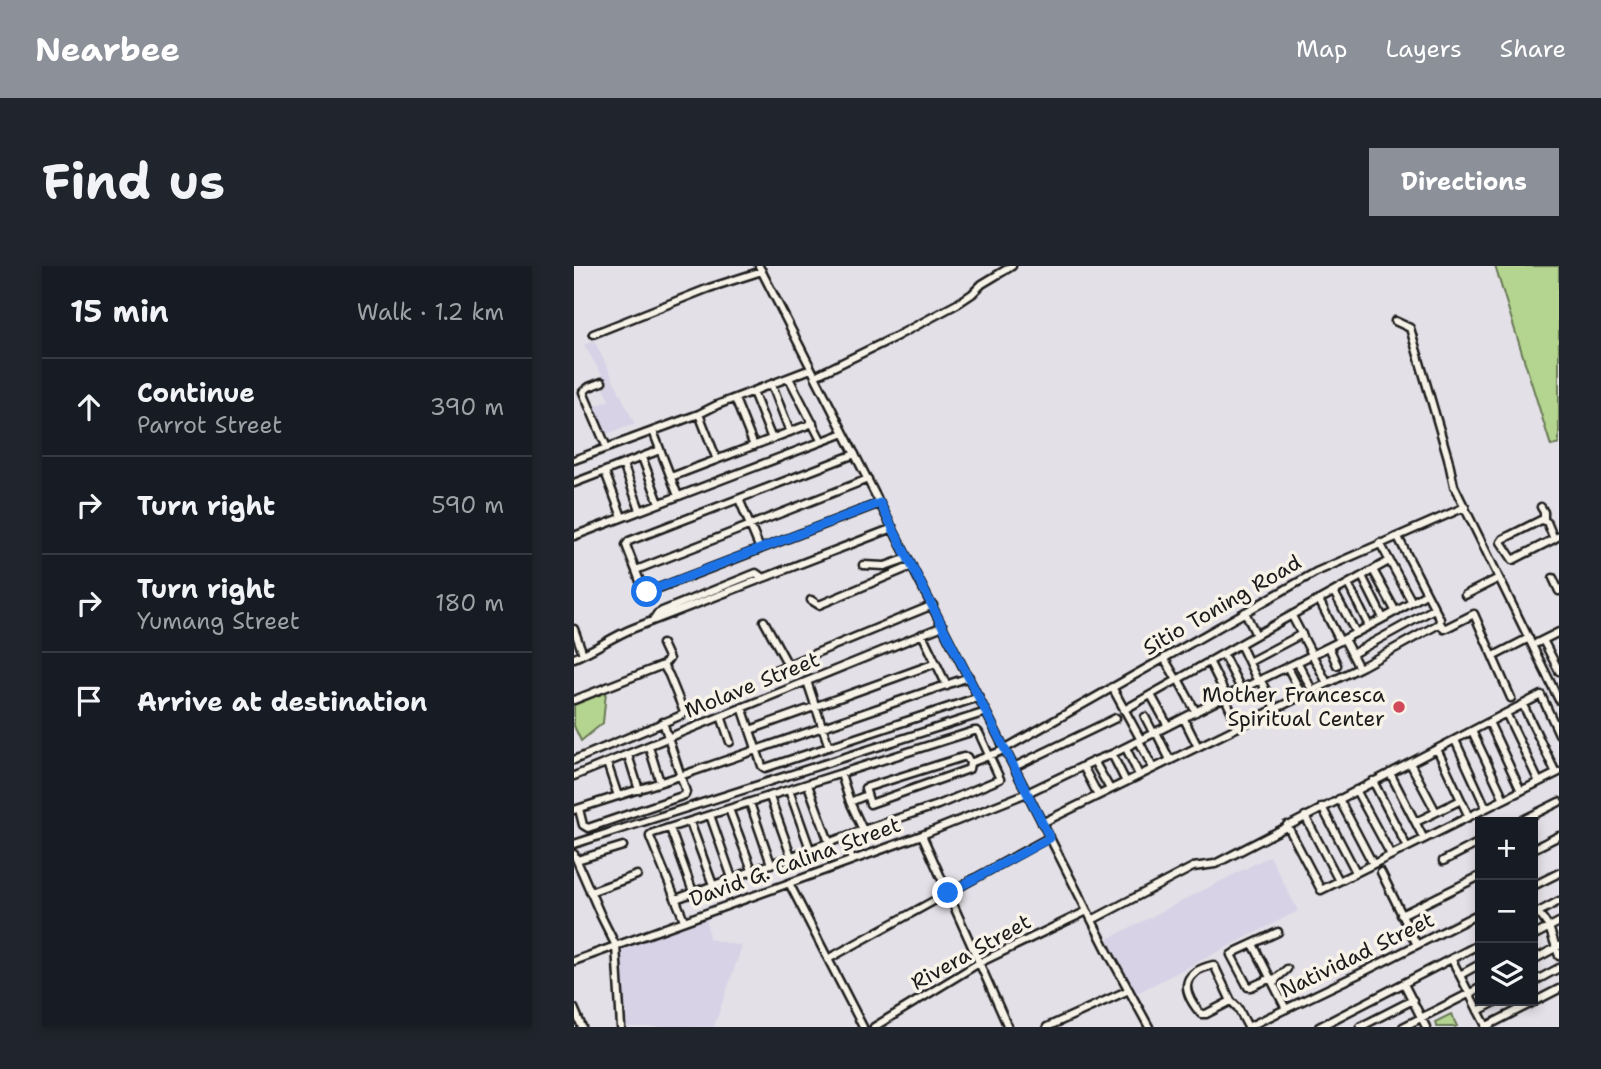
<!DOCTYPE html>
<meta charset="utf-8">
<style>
:root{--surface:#171b24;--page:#20242c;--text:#f1f3f6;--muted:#9ea1a6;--line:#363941;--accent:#8c9099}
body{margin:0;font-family:"Shantell Sans",sans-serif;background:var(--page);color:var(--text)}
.controls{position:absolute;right:21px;bottom:21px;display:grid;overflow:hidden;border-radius:0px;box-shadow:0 4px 10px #0003}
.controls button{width:63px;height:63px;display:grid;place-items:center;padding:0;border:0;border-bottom:2px solid var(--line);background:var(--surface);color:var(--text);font:35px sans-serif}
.stop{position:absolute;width:21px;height:21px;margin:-16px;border:5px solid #1a73e8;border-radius:50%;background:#fff}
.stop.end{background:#1a73e8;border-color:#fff;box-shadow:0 2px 7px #0008}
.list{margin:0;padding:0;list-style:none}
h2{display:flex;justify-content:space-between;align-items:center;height:91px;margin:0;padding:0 28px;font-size:30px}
h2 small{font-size:23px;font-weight:400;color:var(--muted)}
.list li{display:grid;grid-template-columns:46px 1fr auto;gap:21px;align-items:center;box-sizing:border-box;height:98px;padding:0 28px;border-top:2px solid var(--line)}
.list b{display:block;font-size:26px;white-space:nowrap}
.list p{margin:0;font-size:23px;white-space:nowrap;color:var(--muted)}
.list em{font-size:23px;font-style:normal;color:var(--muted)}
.icon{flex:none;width:38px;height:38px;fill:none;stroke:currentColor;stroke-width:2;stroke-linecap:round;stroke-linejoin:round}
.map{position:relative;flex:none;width:985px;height:761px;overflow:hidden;border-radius:0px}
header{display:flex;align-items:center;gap:42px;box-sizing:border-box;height:98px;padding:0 35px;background:var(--accent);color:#fff}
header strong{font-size:33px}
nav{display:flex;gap:38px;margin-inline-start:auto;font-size:24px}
.intro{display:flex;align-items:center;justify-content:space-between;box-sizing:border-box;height:168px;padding:0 42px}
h1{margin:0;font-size:49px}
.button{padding:18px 32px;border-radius:0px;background:var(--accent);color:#fff;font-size:24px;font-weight:700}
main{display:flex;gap:42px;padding:0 42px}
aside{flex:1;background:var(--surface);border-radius:0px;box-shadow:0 4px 10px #0003}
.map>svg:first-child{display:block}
.built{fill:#d7d2e6}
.green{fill:#b4d58f;stroke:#687856;stroke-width:2}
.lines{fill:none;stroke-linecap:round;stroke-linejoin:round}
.minor-casing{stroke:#1c1c1c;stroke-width:11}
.minor{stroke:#f7f3e8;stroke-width:6}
.route{stroke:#1a73e8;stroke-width:9}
.poi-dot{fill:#d1495b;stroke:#f7f3e8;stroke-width:2.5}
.labels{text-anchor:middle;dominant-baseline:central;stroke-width:7;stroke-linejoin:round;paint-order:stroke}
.street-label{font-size:21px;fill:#1c1c1c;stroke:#f7f3e8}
.poi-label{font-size:21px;fill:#1c1c1c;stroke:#f7f3e8;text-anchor:end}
</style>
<header>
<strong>Nearbee</strong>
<nav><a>Map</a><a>Layers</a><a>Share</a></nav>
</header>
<div class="intro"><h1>Find us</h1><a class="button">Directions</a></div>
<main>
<aside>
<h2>15 min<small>Walk · 1.2 km</small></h2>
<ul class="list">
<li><svg class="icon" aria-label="ahead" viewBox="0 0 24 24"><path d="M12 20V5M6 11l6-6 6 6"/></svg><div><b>Continue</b><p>Parrot Street</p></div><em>390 m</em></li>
<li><svg class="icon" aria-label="right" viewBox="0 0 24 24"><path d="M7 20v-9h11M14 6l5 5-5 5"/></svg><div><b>Turn right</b></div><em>590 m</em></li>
<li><svg class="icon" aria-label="right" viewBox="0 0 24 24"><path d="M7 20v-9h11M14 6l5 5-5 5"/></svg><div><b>Turn right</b><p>Yumang Street</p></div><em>180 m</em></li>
<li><svg class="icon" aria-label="arrive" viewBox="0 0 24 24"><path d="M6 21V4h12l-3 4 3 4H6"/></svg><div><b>Arrive at destination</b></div></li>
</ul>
</aside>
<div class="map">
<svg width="985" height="761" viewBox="0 0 985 761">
<rect width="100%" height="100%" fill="#e4e0e7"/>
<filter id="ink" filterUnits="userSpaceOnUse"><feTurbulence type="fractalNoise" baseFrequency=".0143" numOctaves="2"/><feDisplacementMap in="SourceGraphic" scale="14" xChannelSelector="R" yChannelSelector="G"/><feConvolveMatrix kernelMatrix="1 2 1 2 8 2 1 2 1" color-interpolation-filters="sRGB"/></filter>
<g filter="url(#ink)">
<path class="built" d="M 20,74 L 61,158 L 30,169 L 18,142 L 35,134 L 30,122 L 34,119 L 10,79 Z
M 696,590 L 724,645 L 561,728 L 534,673 Z
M 132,649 L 135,673 L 168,680 L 140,761 L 50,761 L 47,680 Z"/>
<path class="green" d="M 921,0 L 985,0 L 985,178 L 977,180 Z
M 32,426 L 29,457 L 7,475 L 0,460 L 0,439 Z
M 877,748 L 883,760 L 881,761 L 863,761 L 861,756 Z"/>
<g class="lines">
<defs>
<path id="minor" d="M 185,0 L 535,688 L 575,761
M 821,55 L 836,62 L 874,192 L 880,220 L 985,434
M 19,68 L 135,22 L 188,5
M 241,110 L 321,71 L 383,38 L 398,28 L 408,18 L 438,0
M 215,112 L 247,174
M 28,116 L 15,121 L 9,126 L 33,182
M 198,119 L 216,166
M 179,126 L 198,173
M 161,133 L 180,180
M 125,148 L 143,194
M 79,165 L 104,230
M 281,188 L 55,275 L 52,279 L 69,323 L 72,326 L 77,325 L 306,237
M 68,191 L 85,237
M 0,194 L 125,148 L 143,139 L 237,103
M 49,198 L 66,244
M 31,206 L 48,251
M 97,211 L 239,157
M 0,217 L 86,184
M 165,233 L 186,283
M 967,241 L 970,246 L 970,254
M 0,270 L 270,167
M 980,273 L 973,256 L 967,254 L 929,273 L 927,276 L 939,294 L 980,273 L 985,270
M 806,277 L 838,336
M 289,299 L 311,300 L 334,292
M 62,304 L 294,213
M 799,304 L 822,346
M 788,310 L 809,352
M 979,312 L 985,325
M 774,318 L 795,360
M 760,326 L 782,367
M 891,329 L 925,312
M 237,334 L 245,339 L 338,300
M 745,334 L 766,375
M 671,346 L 682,369
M 718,350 L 753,417
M 79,354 L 83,348 L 88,345 L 182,307 L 189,312
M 190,355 L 214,399
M 866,357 L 870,363 L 900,348 L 937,432
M 0,363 L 9,388
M 348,368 L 373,420
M 770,373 L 785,402
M 969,374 L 985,405
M 963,377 L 985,366
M 88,378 L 95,393 L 89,399
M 666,378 L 684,416
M 755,381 L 763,399
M 649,388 L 667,423
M 778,388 L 860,343
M 920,390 L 955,372
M 0,392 C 21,384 39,370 60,362 L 319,262
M 590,392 L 603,414
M 635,395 L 653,431
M 675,396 L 728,368
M 724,397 L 738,424
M 714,402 L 728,429
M 191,408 L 359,339
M 604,413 L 622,446
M 233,415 L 255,481
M 687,415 L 701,442
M 538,421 L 567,474
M 577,429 L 594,460
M 651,432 L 664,460
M 0,434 L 89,399 L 95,409 L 110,446 L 108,449 L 0,494
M 949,439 L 982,507
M 168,441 L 188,500 L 191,502 L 405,431
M 550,444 L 682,369 L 815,295
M 932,447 L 965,516
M 147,450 L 156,476
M 571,451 L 580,468
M 610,453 L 624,481
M 915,456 L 947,525
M 176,464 L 362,397
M 898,465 L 930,533
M 582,466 L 596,494
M 881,474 L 912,542
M 565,475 L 579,502
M 75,481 L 86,516
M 552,482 L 565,509
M 863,483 L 895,551
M 538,488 L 552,516
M 54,489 L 65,524
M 389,491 L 393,491 L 396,497 L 395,503 L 296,538 L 291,522 Z
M 520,495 L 536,523
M 33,497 L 44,530
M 396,497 L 425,486 L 742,306 L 891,241
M 836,497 L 862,546
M 509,500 L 524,529
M 440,501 L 542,452
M 816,507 L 850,573
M 267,508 L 276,536 L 289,564
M 0,510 L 369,360
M 799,515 L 833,581
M 234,519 L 255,576
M 215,524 L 236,583
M 782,524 L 817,589
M 196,531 L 217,590
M 765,533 L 799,598
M 276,536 L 293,529
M 176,537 L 197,598
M 748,541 L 782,606
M 5,543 L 9,559 L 14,562 L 111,529 L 112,526 L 89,456
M 155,543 L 178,604
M 0,544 L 106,510 L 395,411
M 136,549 L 158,612
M 731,550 L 765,615
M 116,556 L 139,619
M 842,556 L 887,534
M 945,556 L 985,536
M 468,557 L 789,400 L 865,358 L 866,353 L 824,271
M 713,559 L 747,624 L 985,506
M 96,562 L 119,626
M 348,569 L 434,761
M 269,571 L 278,594
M 0,578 L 412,446
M 959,583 L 985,570
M 0,588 L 27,650 L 42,680 L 47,761
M 3,594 L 49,580
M 869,595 L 906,576
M 807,606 L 843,679
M 215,617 L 289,761
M 959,620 L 985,607
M 16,626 L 63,609
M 102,633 L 289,564 L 364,539 L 426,513 L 405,467 L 403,465 L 400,465 L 79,567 L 76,569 L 76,571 L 110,654
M 964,646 L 975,661 L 985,690
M 827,649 L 906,610
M 959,649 L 985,635
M 518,654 L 619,601 L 641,598 L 967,429 L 985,468
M 959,670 L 985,656
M 679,678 L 712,743
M 254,693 L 476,571
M 878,694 L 912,760
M 959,694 L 985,680
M 0,695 L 348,569 L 453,527 L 520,495 L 538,488 C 581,467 624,444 667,423 C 730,393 792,364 852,328
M 886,709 L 906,698
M 697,712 L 677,721 L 674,721 L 657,689 L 663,685 L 704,666
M 959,716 L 985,702
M 830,718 L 852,761
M 700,719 L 702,713 L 713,703
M 657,735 L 632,748 L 627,748 C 608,726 605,707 639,699 L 641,701 L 657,735 L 664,742 L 674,761
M 0,742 L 8,761
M 904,745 L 923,735
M 300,761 L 405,697 L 513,645
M 473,761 L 555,724
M 674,761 L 791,705 L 906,647
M 745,761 L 906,678
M 786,761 L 839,734
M 829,761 L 906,722
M 911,761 L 985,723"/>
</defs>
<use href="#minor" class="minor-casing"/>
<use href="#minor" class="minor"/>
</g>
</g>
<g class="lines" filter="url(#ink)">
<path class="route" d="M 73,326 L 306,237 L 476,572 L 374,627"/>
</g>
<circle class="poi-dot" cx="825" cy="441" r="7"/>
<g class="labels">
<g class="street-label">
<text transform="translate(648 339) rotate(-30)">Sitio Toning Road</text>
<text transform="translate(178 419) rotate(-22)">Molave Street</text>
<text transform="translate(221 596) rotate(-20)">David G. Calina Street</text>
<text transform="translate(397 686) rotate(-29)">Rivera Street</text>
<text transform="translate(783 689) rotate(-26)">Natividad Street</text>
</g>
<g class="poi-label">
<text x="811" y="429">Mother Francesca<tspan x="811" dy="24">Spiritual Center</tspan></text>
</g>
</g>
</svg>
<div class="controls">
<button>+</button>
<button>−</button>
<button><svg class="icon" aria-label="layers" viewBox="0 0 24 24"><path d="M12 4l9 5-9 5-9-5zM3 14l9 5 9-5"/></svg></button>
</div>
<div class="stop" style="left:73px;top:326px"></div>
<div class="stop end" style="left:374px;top:627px"></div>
</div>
</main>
